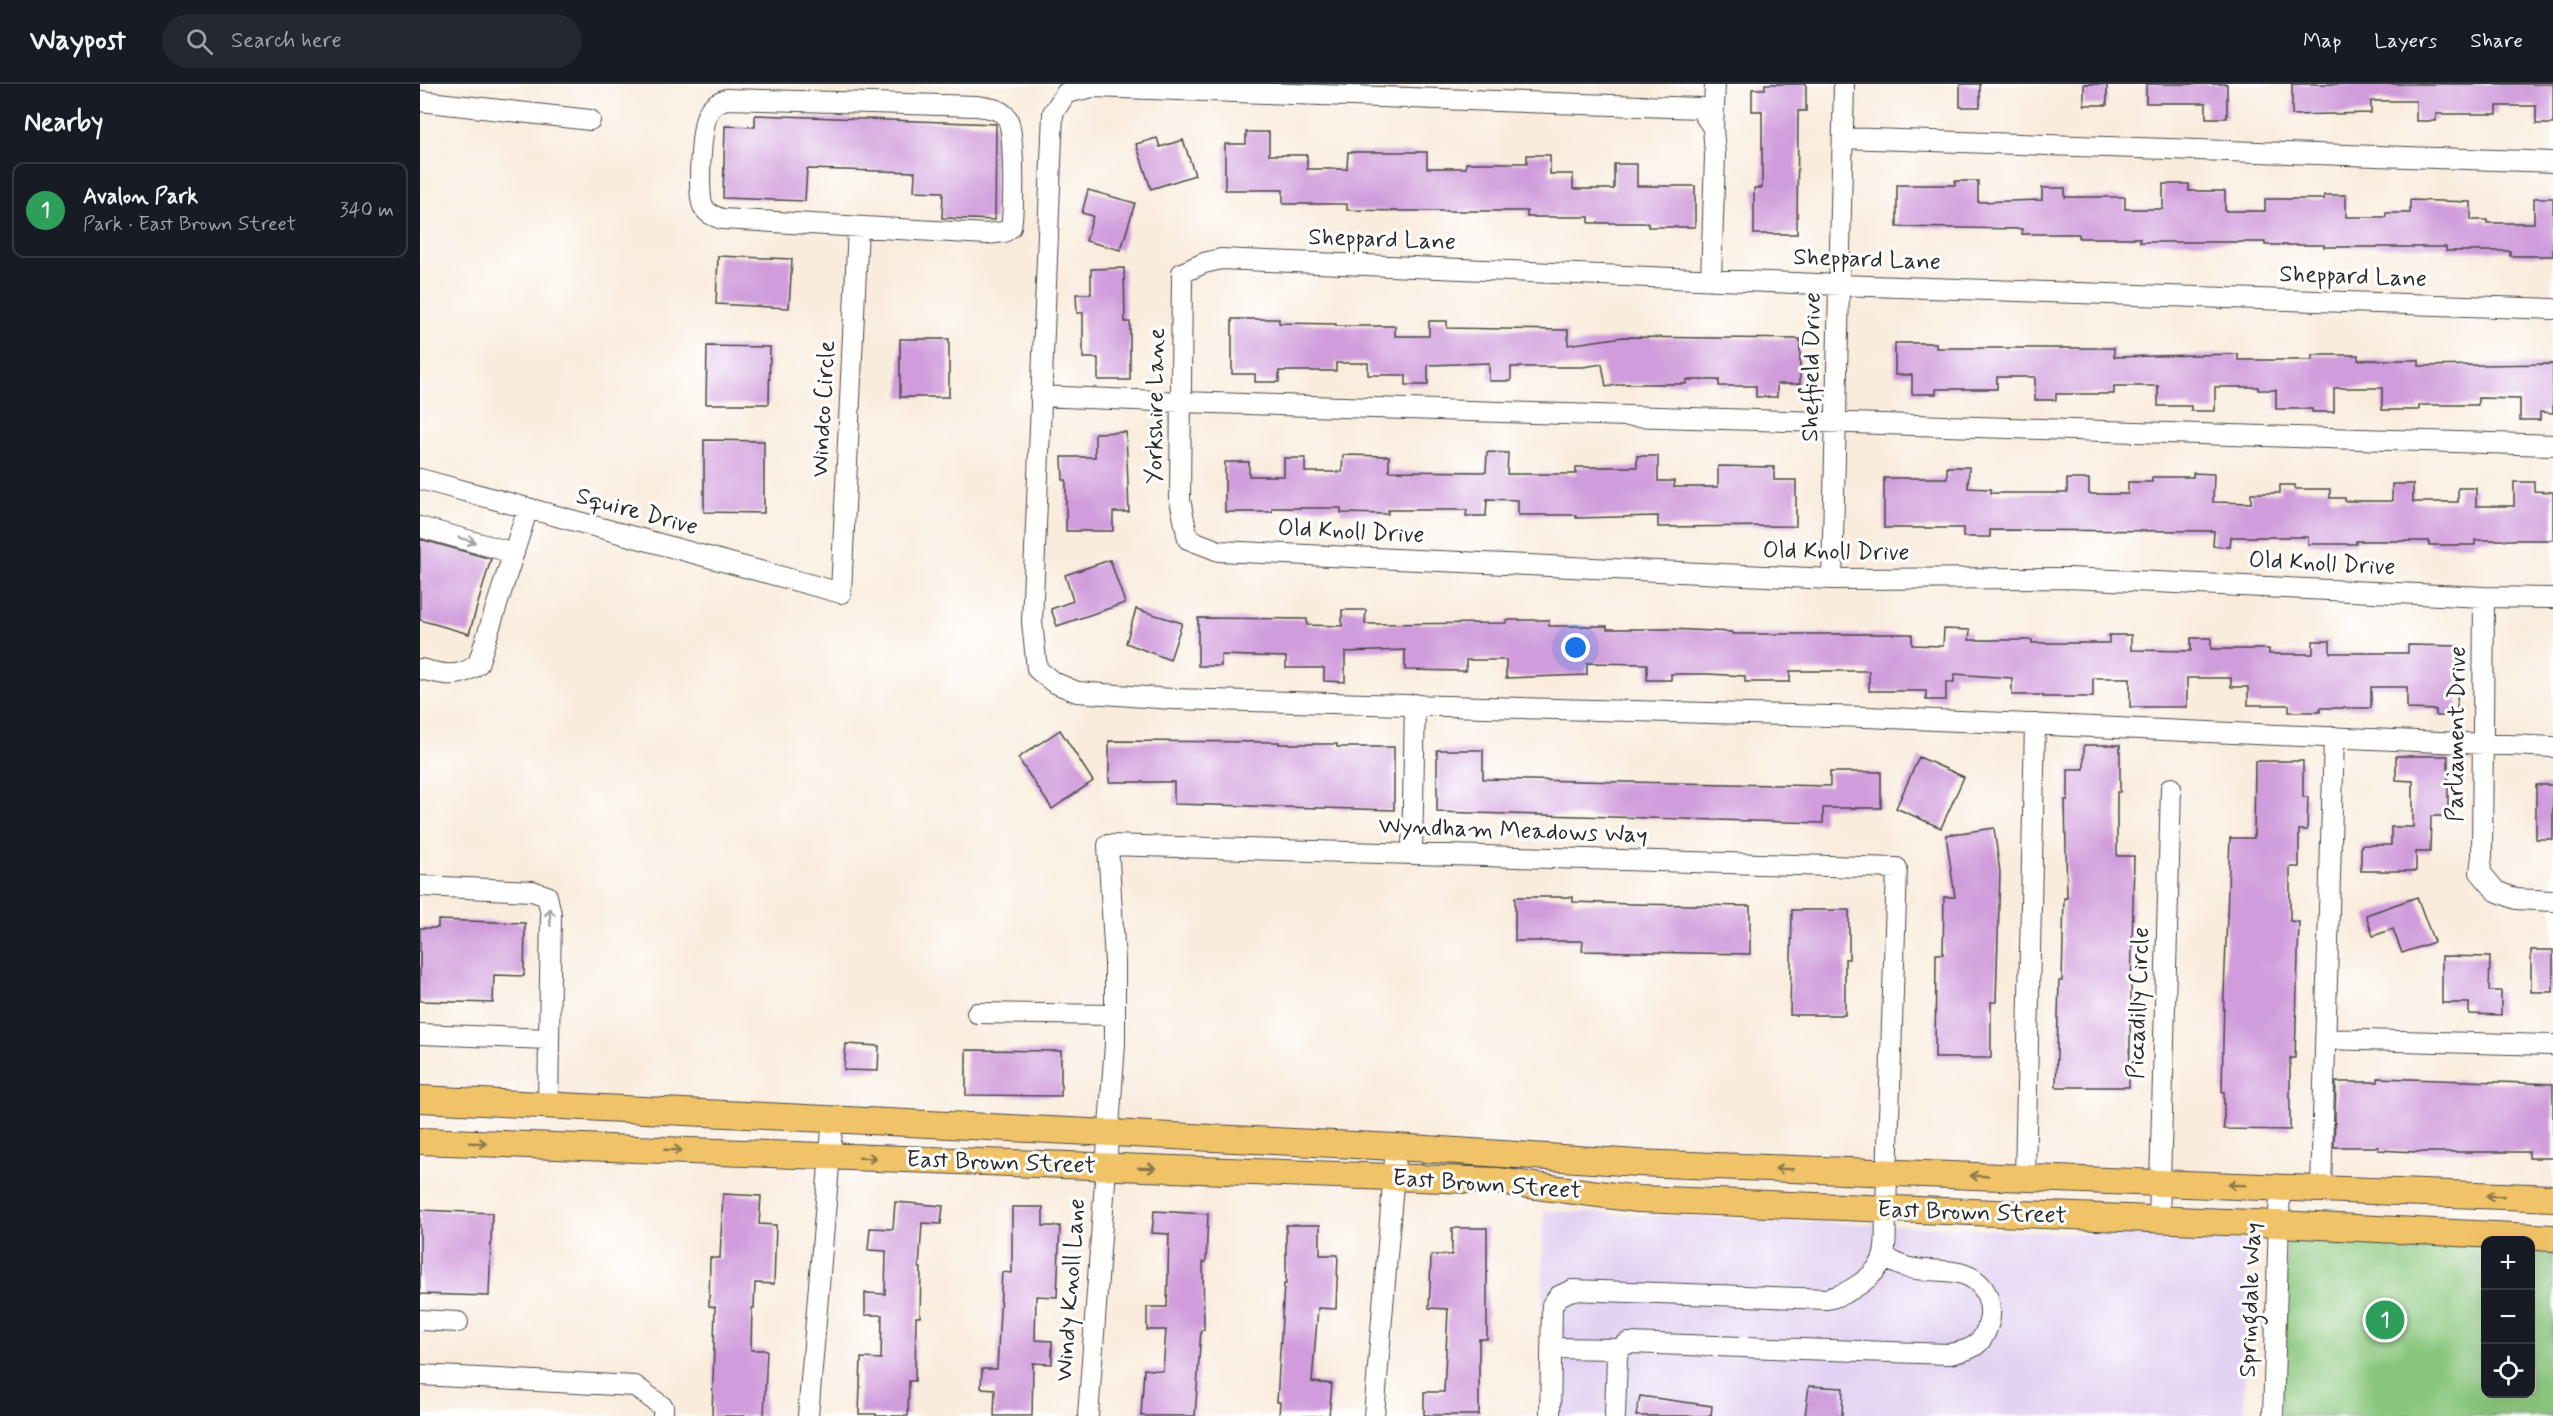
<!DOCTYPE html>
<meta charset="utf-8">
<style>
:root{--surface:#171b24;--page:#242831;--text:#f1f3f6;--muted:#9ea1a6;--line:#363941;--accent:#db2777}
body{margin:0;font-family:Mynerve,sans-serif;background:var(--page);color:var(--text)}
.controls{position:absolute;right:18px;bottom:18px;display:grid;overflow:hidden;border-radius:12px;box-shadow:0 6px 24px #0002}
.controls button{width:54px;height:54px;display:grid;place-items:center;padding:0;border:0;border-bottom:2px solid var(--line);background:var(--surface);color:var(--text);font:30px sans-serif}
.you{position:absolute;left:1156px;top:564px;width:21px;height:21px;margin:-15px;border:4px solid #fff;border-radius:50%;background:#1a73e8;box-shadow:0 0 0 9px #1a73e833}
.badge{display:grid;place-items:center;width:39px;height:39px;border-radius:50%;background:var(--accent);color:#fff;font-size:20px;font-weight:700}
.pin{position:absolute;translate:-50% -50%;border:3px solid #fff;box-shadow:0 2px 6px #0006}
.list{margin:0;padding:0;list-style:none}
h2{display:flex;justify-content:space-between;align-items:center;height:78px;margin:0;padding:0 24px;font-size:26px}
h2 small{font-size:20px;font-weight:400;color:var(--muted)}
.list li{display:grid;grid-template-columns:39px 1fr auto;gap:18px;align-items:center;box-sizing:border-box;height:96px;margin:0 12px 12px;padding:0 12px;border:2px solid var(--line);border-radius:12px}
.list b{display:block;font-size:22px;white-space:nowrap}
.list p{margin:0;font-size:20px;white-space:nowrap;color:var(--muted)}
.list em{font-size:20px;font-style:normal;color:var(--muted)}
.icon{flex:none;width:33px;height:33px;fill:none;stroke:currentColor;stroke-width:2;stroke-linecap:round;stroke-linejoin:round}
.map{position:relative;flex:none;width:2133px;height:1332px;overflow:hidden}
header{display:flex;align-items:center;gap:36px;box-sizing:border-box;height:84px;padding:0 30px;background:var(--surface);border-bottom:2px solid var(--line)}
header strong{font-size:28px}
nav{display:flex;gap:33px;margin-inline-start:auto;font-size:21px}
.search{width:420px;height:54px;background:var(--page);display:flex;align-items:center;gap:15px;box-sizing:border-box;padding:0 21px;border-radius:33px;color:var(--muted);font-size:22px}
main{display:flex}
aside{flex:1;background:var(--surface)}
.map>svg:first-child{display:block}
.built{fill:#e3d3f2}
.green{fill:#89c67b;stroke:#5a7853;stroke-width:1.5}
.building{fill:#d09cdb}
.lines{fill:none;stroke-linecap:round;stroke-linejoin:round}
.minor-casing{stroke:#4a4846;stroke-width:22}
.major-casing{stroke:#4a4846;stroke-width:28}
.minor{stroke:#fff;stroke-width:20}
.major{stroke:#f0c369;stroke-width:26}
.oneway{stroke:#a0a0a0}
.oneway2{stroke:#8e774a}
.labels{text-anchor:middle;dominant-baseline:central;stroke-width:6;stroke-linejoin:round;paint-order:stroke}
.street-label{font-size:24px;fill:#2b2b2b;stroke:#fff}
</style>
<header>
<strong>Waypost</strong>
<div class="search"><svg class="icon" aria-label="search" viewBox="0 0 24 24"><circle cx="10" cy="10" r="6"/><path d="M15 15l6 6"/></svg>Search here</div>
<nav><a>Map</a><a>Layers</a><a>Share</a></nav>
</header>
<main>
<aside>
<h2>Nearby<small></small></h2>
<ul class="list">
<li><span class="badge" style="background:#2e9e5b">1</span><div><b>Avalon Park</b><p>Park · East Brown Street</p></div><em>340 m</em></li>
</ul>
</aside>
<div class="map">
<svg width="2133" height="1332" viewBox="0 0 2133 1332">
<rect width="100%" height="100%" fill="#fff"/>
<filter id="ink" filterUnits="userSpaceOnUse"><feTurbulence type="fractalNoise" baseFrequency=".0167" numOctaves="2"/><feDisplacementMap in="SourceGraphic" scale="12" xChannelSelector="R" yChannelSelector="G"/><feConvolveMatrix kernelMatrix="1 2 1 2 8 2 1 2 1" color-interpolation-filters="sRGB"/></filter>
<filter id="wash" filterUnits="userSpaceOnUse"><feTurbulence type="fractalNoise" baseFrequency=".008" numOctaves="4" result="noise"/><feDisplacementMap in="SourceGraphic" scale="24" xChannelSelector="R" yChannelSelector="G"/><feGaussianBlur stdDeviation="1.35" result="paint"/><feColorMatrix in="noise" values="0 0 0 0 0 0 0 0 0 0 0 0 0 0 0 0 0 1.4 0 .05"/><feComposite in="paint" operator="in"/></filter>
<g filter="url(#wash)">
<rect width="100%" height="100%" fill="#f9ecdd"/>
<path class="built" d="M 1124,1127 L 1827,1156 L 1824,1332 L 1120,1332 Z"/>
<path class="green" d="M 1867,1148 L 2065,1158 L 2066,1310 L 2110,1310 L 2111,1161 L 2133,1162 L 2133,1332 L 1861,1332 Z"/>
<g id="blocks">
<path class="building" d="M 1345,0 L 1386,0 L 1386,27 L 1378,27 L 1377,150 L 1334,150 L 1334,104 L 1342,104 L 1342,27 L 1332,27 L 1332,5 L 1345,5 Z
M 1540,0 L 1560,0 L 1560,23 L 1540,23 Z
M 1664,0 L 1687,0 L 1687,21 L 1664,21 Z
M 1726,0 L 1807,0 L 1807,34 L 1786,34 L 1786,19 L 1726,19 Z
M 1872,0 L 2133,0 L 2133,40 L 2116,40 L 2116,22 L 2077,22 L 2077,30 L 2016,30 L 2016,37 L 1996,37 L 1996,17 L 1951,17 L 1951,29 L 1872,31 Z
M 335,31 L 576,40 L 575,136 L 522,134 L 523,108 L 494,107 L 495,88 L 387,85 L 385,117 L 303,114 L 305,42 L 335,43 Z
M 826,48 L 849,48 L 849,71 L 887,71 L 887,85 L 927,85 L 928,68 L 1007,68 L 1007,84 L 1046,84 L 1046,79 L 1107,79 L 1107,71 L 1130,71 L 1130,90 L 1153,90 L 1153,105 L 1194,105 L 1194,80 L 1217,80 L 1217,102 L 1275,102 L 1275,143 L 1228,143 L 1228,139 L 1169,139 L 1169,133 L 1107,133 L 1107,127 L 985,127 L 927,126 L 927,120 L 863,120 L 863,106 L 805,106 L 805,60 L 826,60 Z
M 737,54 L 740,63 L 763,56 L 775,91 L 731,105 L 716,60 Z
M 1535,97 L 1558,97 L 1558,118 L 1622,116 L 1622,104 L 1645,104 L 1645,113 L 1705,113 L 1705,125 L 1743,125 L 1743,100 L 1769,100 L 1769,107 L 1805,107 L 1805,127 L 1845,127 L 1845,115 L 1904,115 L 1904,111 L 1926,111 L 1926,133 L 1966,133 L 1966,129 L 1990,129 L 1990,116 L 2051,118 L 2051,136 L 2067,136 L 2067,139 L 2114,139 L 2114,114 L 2133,114 L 2133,172 L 2090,172 L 2090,167 L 2026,167 L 2026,163 L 1904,163 L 1904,161 L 1845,161 L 1845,158 L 1720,158 L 1720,154 L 1659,154 L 1659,150 L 1602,150 L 1602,145 L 1477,143 L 1477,101 L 1535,101 Z
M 668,106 L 715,119 L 701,166 L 666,157 L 673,132 L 662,129 Z
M 298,172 L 372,175 L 369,224 L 296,220 Z
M 704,184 L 705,238 L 710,238 L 710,296 L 678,296 L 678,274 L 663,274 L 663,229 L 657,229 L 656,210 L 671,210 L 671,185 Z
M 812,235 L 859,235 L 859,239 L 916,240 L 916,242 L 975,242 L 975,252 L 1009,252 L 1009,237 L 1027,237 L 1027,244 L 1148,246 L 1148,261 L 1203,253 L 1380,255 L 1380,300 L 1357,300 L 1357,313 L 1336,313 L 1336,302 L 1299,302 L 1299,296 L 1266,296 L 1266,300 L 1203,300 L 1186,303 L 1182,280 L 1163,283 L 1091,283 L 1091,297 L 1069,297 L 1069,279 L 1008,281 L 1008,301 L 986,301 L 986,291 L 948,291 L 948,279 L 916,279 L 916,287 L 859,287 L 859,298 L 835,298 L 835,290 L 812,290 Z
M 480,255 L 529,255 L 529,313 L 480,313 Z
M 1475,259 L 1516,259 L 1516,264 L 1694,264 L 1694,273 L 1818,270 L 1818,276 L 1892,276 L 1892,271 L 1938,271 L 1938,276 L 1999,276 L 1999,282 L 2133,280 L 2133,329 L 2120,328 L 2120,336 L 2100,336 L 2100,315 L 2058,314 L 2058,321 L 1999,321 L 1999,326 L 1962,326 L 1962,304 L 1914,304 L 1914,328 L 1892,328 L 1892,325 L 1856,325 L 1856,306 L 1838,306 L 1838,303 L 1795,303 L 1795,327 L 1771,327 L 1771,322 L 1738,322 L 1738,302 L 1694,302 L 1694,310 L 1636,310 L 1636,316 L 1615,316 L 1615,293 L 1577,293 L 1577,305 L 1516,305 L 1516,310 L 1492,310 L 1492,291 L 1475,291 Z
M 287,262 L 350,263 L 349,320 L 286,320 Z
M 706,348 L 709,428 L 693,428 L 693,447 L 646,447 L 646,396 L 643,396 L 642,373 L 675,373 L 675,349 Z
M 284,356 L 344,357 L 344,429 L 284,428 Z
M 1067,368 L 1088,369 L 1087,390 L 1156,390 L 1156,383 L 1217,383 L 1217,372 L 1238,372 L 1238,397 L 1254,397 L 1254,403 L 1298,403 L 1298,382 L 1354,383 L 1354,396 L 1376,396 L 1376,442 L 1238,443 L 1238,432 L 1156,434 L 1156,431 L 1098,431 L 1098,416 L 1067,415 L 1066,432 L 1046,432 L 1047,426 L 968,426 L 968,430 L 921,429 L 921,424 L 852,424 L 852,428 L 805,428 L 805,378 L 829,378 L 829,392 L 864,392 L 864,374 L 885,374 L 885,388 L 922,388 L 923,371 L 969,372 L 969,387 L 1066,388 Z
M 1527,383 L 1549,383 L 1548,404 L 1571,405 L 1571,409 L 1647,409 L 1647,395 L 1669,395 L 1669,410 L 1708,410 L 1708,398 L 1732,398 L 1732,393 L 1773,393 L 1773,389 L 1794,390 L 1793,418 L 1831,419 L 1831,409 L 1860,409 L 1860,401 L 1875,401 L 1875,405 L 1910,405 L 1910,414 L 1925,414 L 1925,417 L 1972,417 L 1972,400 L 1993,400 L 1993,418 L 2038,418 L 2038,404 L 2056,404 L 2056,422 L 2094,422 L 2094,398 L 2114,398 L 2114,407 L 2133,408 L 2133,456 L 2055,456 L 2055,461 L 2009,461 L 2009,457 L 1936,457 L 1936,460 L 1888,460 L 1888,453 L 1811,453 L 1810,463 L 1793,462 L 1794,447 L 1570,446 L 1570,453 L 1543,453 L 1543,444 L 1464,444 L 1464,394 L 1527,394 Z
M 0,455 L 71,475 L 49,550 L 0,536 Z
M 690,476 L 705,519 L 637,542 L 631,525 L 653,517 L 645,491 Z
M 716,525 L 762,539 L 750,576 L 706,559 Z
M 922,526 L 946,526 L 945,540 L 1086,539 L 1086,536 L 1129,536 L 1129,542 L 1187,542 L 1187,545 L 1251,545 L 1312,548 L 1312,550 L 1492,550 L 1492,561 L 1523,562 L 1524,545 L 1550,546 L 1549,556 L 1612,556 L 1612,559 L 1689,559 L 1689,551 L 1711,551 L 1711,566 L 1771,567 L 1771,554 L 1791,554 L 1791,565 L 1849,565 L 1849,570 L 1893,570 L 1893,557 L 1910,557 L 1910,569 L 1988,569 L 1988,561 L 2038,562 L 2037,632 L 2016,632 L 2016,626 L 1987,625 L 1987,603 L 1951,603 L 1951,624 L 1900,624 L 1900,628 L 1869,628 L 1869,621 L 1828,621 L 1828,603 L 1811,603 L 1811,594 L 1767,594 L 1767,623 L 1710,623 L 1710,594 L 1673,594 L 1673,613 L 1623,613 L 1623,611 L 1592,611 L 1592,594 L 1534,590 L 1534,598 L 1526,598 L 1526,616 L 1506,616 L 1506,607 L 1449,607 L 1449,587 L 1370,587 L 1370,598 L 1325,598 L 1325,592 L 1288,590 L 1251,590 L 1251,596 L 1227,596 L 1227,580 L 1167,579 L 1167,591 L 1086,594 L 1086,576 L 1046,576 L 1046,587 L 985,586 L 985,566 L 925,568 L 925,598 L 904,597 L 904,584 L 866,584 L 866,573 L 801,571 L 801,582 L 778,582 L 778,534 L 887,535 L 887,541 L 922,542 Z
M 640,646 L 673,697 L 632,725 L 598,674 Z
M 689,657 L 859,658 L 859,660 L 917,660 L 917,663 L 974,663 L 974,726 L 754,720 L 754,698 L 689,698 Z
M 1664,661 L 1700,661 L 1700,708 L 1697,708 L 1697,772 L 1714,772 L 1709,1003 L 1636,1003 L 1639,897 L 1642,897 L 1644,814 L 1647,814 L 1645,716 L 1648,716 L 1648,685 L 1664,685 Z
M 1017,666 L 1063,666 L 1063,695 L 1410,702 L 1410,688 L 1461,688 L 1461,724 L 1403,724 L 1403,739 L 1017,728 Z
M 1976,672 L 2028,672 L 2028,732 L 2011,732 L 2010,768 L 1996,768 L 1996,787 L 1941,787 L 1941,761 L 1971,761 L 1971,743 L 1993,743 L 1993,697 L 1976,696 Z
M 1499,673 L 1544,693 L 1521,744 L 1476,724 Z
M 1835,677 L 1883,677 L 1883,713 L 1888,713 L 1887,746 L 1879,746 L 1879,783 L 1870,783 L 1870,837 L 1879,838 L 1875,974 L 1870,974 L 1870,1046 L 1804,1045 L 1804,1008 L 1802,1008 L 1804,909 L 1810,754 L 1834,754 Z
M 2116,701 L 2133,701 L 2133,755 L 2116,755 Z
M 1574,744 L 1580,788 L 1576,918 L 1571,918 L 1571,974 L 1515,974 L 1516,870 L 1523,870 L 1524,813 L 1535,813 L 1526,751 Z
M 1095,813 L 1153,813 L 1153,818 L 1212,820 L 1330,822 L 1330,870 L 1162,867 L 1163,857 L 1095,857 Z
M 1997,813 L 2014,858 L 1982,869 L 1973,845 L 1953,852 L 1946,831 Z
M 1372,826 L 1429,826 L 1429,875 L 1425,875 L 1425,931 L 1370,931 Z
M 18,836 L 105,839 L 104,892 L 74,891 L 73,919 L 0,917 L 0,844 L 18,844 Z
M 2111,866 L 2133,866 L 2133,908 L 2111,908 Z
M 2022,872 L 2070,873 L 2069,907 L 2081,907 L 2081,931 L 2049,930 L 2049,919 L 2022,919 Z
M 426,960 L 459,962 L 458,987 L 424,986 Z
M 546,966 L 641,967 L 641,1012 L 546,1011 Z
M 1958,994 L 2133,1000 L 2133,1074 L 2109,1074 L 2109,1068 L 1996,1068 L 1958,1066 L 1958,1063 L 1914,1063 L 1916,998 L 1958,998 Z
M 303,1110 L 341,1112 L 339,1140 L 356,1141 L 354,1200 L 335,1199 L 334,1224 L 332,1224 L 331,1266 L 347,1266 L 344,1332 L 292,1332 L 295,1223 L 289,1222 L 290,1174 L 300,1174 Z
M 475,1118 L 523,1122 L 521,1140 L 502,1139 L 499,1184 L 501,1184 L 500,1233 L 496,1233 L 495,1297 L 489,1297 L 488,1332 L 456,1332 L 456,1330 L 439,1330 L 441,1274 L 461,1275 L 462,1231 L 445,1231 L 445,1209 L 465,1210 L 466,1167 L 448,1166 L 450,1144 L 473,1145 Z
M 592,1123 L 623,1123 L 623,1142 L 640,1142 L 637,1213 L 616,1212 L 615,1256 L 632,1257 L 632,1280 L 613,1279 L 612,1332 L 574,1332 L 575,1305 L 561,1304 L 562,1285 L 577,1285 L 582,1188 L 592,1189 Z
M 0,1126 L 72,1129 L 69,1212 L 0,1210 Z
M 734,1127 L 788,1130 L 786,1178 L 783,1178 L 784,1246 L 781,1246 L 775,1332 L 721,1332 L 724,1285 L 743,1287 L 746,1246 L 727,1246 L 727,1223 L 747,1223 L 749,1150 L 732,1149 Z
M 866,1141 L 900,1141 L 900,1171 L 918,1171 L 916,1225 L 898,1224 L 892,1298 L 912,1300 L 909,1332 L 859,1332 L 860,1318 L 857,1318 L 864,1200 L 866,1200 Z
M 1032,1144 L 1067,1144 L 1067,1255 L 1059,1255 L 1059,1331 L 1004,1331 L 1004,1308 L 1024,1308 L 1028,1225 L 1009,1224 L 1010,1203 L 1011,1171 L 1032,1171 Z
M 1389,1302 L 1423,1304 L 1422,1332 L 1385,1332 Z
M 1220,1312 L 1292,1322 L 1291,1332 L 1216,1332 Z"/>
</g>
</g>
<g filter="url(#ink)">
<use href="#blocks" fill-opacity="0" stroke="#4a4846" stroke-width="1.5"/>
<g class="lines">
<defs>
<path id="minor" d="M 306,15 L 557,22 C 568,24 580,24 587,34 C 595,47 594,125 591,143 L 584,148 L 567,150 L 302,135 C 294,132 287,130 283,122 C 277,109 281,41 288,29 C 292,21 298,18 306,15 Z
M 0,17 L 170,36
M 1293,44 L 1295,0
M 1423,54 L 2133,78
M 1291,196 L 1295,71 L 1293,44 L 1280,24 L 673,3 L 646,9 L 633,29 L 612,538 L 617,585 L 633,598 L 657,608 L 752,615 L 1447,633 L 2133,663
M 2133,225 L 1420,201 L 801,175 L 784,179 L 762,189 L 760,416 L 768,455 L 799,467 L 1412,495 L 1648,494 L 2064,513 L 2133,514
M 620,312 L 761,318 L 2133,361
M 0,395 L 421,509 L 438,143
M 0,443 L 94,469
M 1412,495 L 1424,0
M 2064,513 L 2062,772 L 2060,788 L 2076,807 L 2096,815 L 2133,817
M 0,585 C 24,590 37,596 58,580 L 108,424
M 992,770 L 995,620
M 0,802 L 112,807 L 127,812 L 131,830 L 128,1021
M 557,929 L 695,931
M 0,950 L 129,955
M 1905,955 L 2133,961
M 1605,1093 L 1615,640
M 1901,1104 L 1914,653
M 1739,1136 L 1751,704
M 0,1236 L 38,1238
M 1131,1264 L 1199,1265
M 0,1291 L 215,1302 L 243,1323 L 243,1332
M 388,1332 L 413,1034
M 668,1332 L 695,960 L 695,878 L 688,761 L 1477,784 L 1466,1126 C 1465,1140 1467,1156 1464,1170 C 1460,1191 1426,1212 1406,1215 L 1152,1206 L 1139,1212 L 1132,1221 L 1130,1332
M 954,1332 L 976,1063
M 1195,1332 L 1197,1273 L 1199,1265 L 1208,1259 L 1529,1270 C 1544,1267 1557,1265 1564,1251 C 1577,1226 1569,1196 1539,1189 C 1511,1183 1488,1192 1464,1171
M 1853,1332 L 1860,1102"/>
<path id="major" d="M 0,1015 L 976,1063 L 1217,1079 L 2133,1114
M 0,1057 L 1077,1097 L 1218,1115 L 1858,1140 L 2133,1154"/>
</defs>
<use href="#minor" class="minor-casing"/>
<use href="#major" class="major-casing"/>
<use href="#minor" class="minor"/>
<use href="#major" class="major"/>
</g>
<defs><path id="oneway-shaft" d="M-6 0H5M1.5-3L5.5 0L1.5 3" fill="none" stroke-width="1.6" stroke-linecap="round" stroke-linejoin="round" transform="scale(1.5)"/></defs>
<g class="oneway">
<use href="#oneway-shaft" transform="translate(47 456) rotate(15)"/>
<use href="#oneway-shaft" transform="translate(130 833) rotate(-93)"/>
</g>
<g class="oneway2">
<use href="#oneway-shaft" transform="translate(58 1059) rotate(2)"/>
<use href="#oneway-shaft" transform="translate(253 1066) rotate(2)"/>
<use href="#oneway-shaft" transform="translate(448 1074) rotate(2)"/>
<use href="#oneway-shaft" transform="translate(727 1084) rotate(2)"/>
<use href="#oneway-shaft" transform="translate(1364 1085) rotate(-178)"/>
<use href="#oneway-shaft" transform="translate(1559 1092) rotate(-178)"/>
<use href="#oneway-shaft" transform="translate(1817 1101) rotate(-178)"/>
<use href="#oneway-shaft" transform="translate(2075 1112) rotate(-178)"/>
</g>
</g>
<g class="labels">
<g class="street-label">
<text transform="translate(962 156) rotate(2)">Sheppard Lane</text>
<text transform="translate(1447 176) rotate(2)">Sheppard Lane</text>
<text transform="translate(1933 193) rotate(2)">Sheppard Lane</text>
<text transform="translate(1392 283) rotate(-89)">Sheffield Drive</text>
<text transform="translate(736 322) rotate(-89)">Yorkshire Lane</text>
<text transform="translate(404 325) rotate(-87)">Windco Circle</text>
<text transform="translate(217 428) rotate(15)">Squire Drive</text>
<text transform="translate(931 448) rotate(3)">Old Knoll Drive</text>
<text transform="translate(1416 468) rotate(1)">Old Knoll Drive</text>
<text transform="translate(1902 480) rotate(3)">Old Knoll Drive</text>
<text transform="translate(2037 650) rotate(-89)">Parliament Drive</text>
<text transform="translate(1093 747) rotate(2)">Wyndham Meadows Way</text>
<text transform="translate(1719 919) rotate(-88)">Piccadilly Circle</text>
<text transform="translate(581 1079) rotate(2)">East Brown Street</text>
<text transform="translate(1067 1101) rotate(4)">East Brown Street</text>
<text transform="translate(1552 1129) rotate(2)">East Brown Street</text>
<text transform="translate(651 1206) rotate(-86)">Windy Knoll Lane</text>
<text transform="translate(1831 1216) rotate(-88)">Springdale Way</text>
</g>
</g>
</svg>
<div class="controls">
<button>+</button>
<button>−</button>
<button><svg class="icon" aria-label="locate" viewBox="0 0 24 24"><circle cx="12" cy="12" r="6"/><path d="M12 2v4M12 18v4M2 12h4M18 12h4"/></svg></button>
</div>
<div class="you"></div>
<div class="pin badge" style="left:1965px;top:1236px;background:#2e9e5b">1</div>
</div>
</main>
